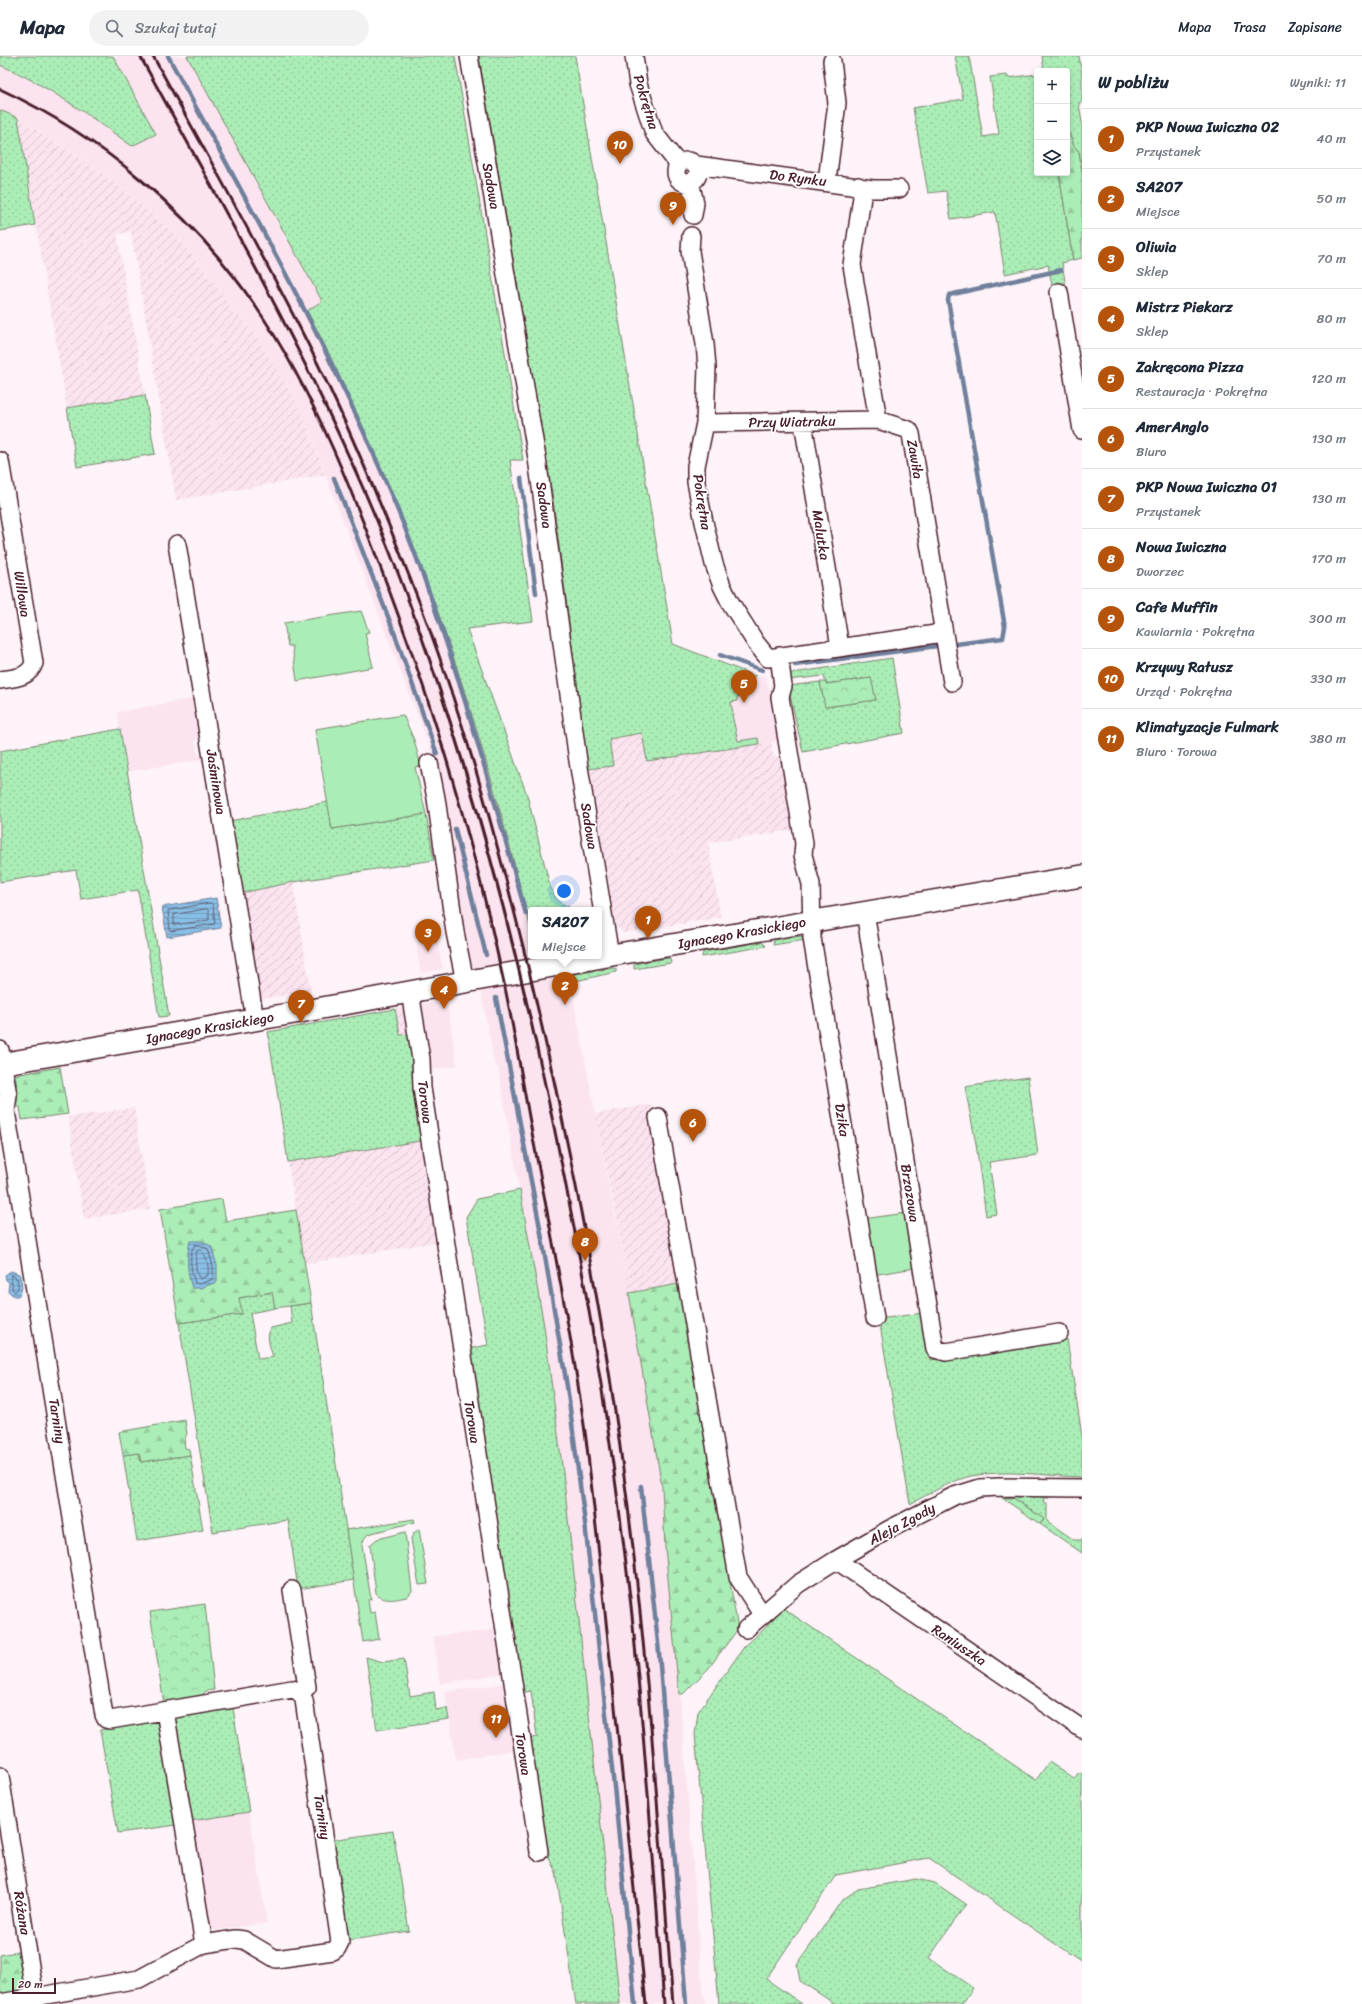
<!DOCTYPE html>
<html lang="pl">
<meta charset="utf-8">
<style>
:root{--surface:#fff;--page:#f2f2f3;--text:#1f2937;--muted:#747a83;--line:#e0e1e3;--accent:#b45309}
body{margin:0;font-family:Sriracha,sans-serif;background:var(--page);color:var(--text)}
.controls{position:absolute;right:12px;top:12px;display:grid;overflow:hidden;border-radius:4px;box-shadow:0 2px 6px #0003}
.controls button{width:36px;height:36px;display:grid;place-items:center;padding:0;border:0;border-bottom:1px solid var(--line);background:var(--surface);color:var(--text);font:20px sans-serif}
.scale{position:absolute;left:12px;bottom:10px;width:44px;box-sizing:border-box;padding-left:4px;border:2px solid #4a1f2b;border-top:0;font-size:11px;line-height:14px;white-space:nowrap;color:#4a1f2b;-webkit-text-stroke:3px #fff;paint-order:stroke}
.you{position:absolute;left:564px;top:835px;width:14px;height:14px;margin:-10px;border:3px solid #fff;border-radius:50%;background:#1a73e8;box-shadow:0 0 0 6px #1a73e833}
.badge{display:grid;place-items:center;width:26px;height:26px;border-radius:50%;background:var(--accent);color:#fff;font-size:13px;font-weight:700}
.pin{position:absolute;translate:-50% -33px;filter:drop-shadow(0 1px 2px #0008)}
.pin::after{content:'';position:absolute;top:21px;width:14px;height:12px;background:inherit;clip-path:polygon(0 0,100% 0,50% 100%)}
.popup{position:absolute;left:528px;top:851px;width:74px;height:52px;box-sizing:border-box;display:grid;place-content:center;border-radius:4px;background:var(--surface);filter:drop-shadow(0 1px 3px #0005);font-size:13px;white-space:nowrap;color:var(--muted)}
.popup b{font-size:15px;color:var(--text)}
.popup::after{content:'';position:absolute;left:50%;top:100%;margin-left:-8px;border:8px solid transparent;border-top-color:var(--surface)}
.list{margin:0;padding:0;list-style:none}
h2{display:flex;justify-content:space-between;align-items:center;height:52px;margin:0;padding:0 16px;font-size:17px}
h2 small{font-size:13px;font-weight:400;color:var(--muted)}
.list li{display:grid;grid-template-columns:26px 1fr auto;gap:12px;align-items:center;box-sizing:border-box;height:60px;padding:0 16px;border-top:1px solid var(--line)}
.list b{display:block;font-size:15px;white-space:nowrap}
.list p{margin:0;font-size:13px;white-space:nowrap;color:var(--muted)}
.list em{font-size:13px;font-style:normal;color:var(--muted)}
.icon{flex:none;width:22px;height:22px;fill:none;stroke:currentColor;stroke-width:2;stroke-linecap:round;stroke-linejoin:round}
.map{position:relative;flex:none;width:1082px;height:1948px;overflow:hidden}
header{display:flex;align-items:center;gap:24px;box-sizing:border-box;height:56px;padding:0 20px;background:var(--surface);border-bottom:1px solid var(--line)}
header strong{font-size:19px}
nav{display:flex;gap:22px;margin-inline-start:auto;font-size:14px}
.search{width:280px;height:36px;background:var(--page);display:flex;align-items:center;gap:10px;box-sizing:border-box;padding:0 14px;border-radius:22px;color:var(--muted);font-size:15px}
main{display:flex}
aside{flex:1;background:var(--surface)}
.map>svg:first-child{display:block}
.built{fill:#fbe4ef}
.industrial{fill:url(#industrial-furrows)}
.grass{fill:url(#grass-dots);stroke:#7a8670}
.forest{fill:url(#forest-firs);stroke:#7a8670}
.park{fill:url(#park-crowns);stroke:#7a8670}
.garden{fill:#abedb6;stroke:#7a8670}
.water{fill:url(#water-rules);stroke:#70809c}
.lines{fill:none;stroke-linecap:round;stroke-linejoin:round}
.shore{stroke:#635f76;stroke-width:1}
.stream{stroke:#70809c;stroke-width:4.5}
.minor-casing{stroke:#4a1f2b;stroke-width:20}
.tertiary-casing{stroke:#4a1f2b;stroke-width:24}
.minor{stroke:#fff;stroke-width:17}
.tertiary{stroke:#fff;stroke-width:21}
.rail{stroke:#4a1f2b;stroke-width:3}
.labels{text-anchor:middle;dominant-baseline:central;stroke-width:3.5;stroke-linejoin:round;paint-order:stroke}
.street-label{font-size:14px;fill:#4a1f2b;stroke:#fff}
</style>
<header>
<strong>Mapa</strong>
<div class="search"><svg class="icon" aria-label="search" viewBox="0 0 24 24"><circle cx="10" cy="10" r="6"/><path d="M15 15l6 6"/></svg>Szukaj tutaj</div>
<nav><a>Mapa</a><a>Trasa</a><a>Zapisane</a></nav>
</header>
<main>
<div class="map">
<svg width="1082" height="1948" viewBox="0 0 1082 1948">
<defs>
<pattern id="industrial-furrows" width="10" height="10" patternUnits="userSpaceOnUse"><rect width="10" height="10" fill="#fbe4ef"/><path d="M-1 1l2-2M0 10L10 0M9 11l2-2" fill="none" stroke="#d9c3cd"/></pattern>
<pattern id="grass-dots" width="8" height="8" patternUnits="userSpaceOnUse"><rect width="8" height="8" fill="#abedb6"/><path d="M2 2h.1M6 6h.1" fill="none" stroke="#95cb9d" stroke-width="1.8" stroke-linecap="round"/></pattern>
<pattern id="forest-firs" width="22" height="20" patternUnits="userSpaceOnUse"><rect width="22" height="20" fill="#abedb6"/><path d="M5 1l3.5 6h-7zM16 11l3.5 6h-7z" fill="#95cb9d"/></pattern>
<pattern id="park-crowns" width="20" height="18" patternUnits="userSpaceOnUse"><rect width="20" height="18" fill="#abedb6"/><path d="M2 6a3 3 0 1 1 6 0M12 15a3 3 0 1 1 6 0" fill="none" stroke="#95cb9d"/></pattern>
<pattern id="water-rules" width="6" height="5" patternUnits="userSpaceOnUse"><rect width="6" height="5" fill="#89c0e7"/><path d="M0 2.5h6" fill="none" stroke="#729bbb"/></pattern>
</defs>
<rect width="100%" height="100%" fill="#fdf3f8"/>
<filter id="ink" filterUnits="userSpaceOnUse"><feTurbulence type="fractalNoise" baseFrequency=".025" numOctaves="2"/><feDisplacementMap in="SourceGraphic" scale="8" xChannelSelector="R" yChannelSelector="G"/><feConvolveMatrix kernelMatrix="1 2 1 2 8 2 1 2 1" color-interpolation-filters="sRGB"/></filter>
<g filter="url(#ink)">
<path class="built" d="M 113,0 L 187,0 L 322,246 L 502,666 L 527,739 L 556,854 L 531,854 L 531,900 L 543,900 L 473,913 L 468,908 L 435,705 L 299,350 L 255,278 L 174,177 L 109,122 L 18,62 L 0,54 L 0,9 L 45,32 L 85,57 L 156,78 Z
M 756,620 L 766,621 L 782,685 L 759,688 L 758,682 L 738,685 L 732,658 L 731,646 L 737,645 L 738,633 L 751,627 L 752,623 Z
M 196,642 L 201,676 L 195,685 L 197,697 L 205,703 L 127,716 L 117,656 Z
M 437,883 L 443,913 L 421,917 L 416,889 Z
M 569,919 L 611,1141 L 626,1209 L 662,1431 L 665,1491 L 678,1616 L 703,1940 L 705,1940 L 705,1948 L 620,1948 L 606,1812 L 544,1270 L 498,1012 L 495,1011 L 481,935 Z
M 447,944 L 457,1010 L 429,1014 L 418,949 Z
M 499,1568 L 502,1587 L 498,1589 L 500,1601 L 504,1600 L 507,1617 L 440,1628 L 433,1580 L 487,1575 Z
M 505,1627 L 515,1694 L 456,1704 L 445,1636 Z
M 249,1756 L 267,1867 L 209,1875 L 191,1765 Z"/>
<path class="industrial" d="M 18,62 L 109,122 L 174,177 L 255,278 L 299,350 L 325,419 L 176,444 L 131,176 L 117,178 L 145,339 L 67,352 Z
M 643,677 L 647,705 L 771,686 L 773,699 L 782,703 L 794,774 L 708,787 L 721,861 L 624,877 L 616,870 L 588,713 L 613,710 L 609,683 Z
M 293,826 L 311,935 L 259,943 L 247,869 L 250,867 L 248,856 L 245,855 L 242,837 Z
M 406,951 L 410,978 L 400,979 L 395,953 Z
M 651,1048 L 679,1228 L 629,1237 L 626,1209 L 595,1058 Z
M 134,1052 L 150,1153 L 84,1163 L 68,1061 Z
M 420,1085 L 422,1098 L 428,1104 L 436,1186 L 304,1208 L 288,1106 Z"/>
<path class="grass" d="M 0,0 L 113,0 L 156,78 L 132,90 C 90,60 47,29 0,9 Z
M 187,0 L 455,0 L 523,404 L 510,404 L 533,565 L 467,573 L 527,739 L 551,834 L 559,846 L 574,854 L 531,854 L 531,874 C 487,694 434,522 355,353 C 339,320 325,287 307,255 L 322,245 Z
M 479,0 L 575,0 L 673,588 L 756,620 L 752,623 L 749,632 L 738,633 L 740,640 L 737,641 L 737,645 L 731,646 L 733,658 L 732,659 L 738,685 L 758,682 L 759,688 L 647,705 L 642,677 L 609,683 L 613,710 L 588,713 L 553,443 Z
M 955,0 L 969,0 L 983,81 L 999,78 L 990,21 L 1007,19 L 1008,22 L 1037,18 L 1037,117 L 1059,117 L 1073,204 L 1062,207 L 1066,231 L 1053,234 L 1048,209 L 1005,218 L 995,156 L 951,163 L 946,135 L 928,137 L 913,52 L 963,43 Z
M 1042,0 L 1079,0 L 1082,21 L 1082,46 L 1079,47 L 1082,67 L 1082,117 L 1079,96 L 1074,90 L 1067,73 L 1067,15 L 1044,15 Z
M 0,54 L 18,62 L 35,169 L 0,175 Z
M 145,339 L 155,398 L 77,411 L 67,352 Z
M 892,602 L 904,677 L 803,696 L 788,630 L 820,626 L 826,651 L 875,644 L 871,622 L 826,628 L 824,620 L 787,624 L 786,618 Z
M 120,673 L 169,960 L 159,961 L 138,834 L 81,843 L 76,814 L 0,826 L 0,695 Z
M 328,746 L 332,773 L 426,758 L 434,804 L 293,826 L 242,837 L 230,765 Z
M 801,880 L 805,884 L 773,889 L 774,884 Z
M 762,886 L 766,890 L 702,901 L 703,896 Z
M 668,902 L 670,903 L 671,907 L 634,913 L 634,908 Z
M 612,912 L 616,913 L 616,916 L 571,926 L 569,919 Z
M 395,953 L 400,979 L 410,978 L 425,1073 L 420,1085 L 288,1106 L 268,976 Z
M 1028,1021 L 1038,1099 L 989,1106 L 997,1158 L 986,1160 L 976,1088 L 965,1031 Z
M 520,1134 L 544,1270 L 564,1425 L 620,1948 L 576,1948 L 556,1816 L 546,1797 L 528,1683 L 537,1681 L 531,1635 L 521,1637 L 467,1293 L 488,1289 L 466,1161 L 477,1143 Z
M 273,1236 L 275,1252 L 250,1257 L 258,1303 L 273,1301 C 271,1293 265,1280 271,1272 L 292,1267 L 290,1250 L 311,1247 L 354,1524 L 298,1533 L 288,1464 L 213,1476 L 179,1267 L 241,1258 L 239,1242 Z
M 923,1257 L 931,1304 L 1067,1283 L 1082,1380 L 1082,1421 C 1047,1420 1005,1413 971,1420 C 950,1425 929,1438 910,1448 L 879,1263 Z
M 139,1397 L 141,1406 L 190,1399 L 203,1474 L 137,1485 L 123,1399 Z
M 1002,1439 L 1049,1439 L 1049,1442 L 1044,1442 L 1043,1447 L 1047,1448 L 1047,1465 L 1074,1484 L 1082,1484 L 1082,1497 L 1040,1468 L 1044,1464 L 1013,1442 L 1002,1442 Z
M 783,1552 L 1036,1724 L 1049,1706 L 1074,1723 L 1079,1716 L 1082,1718 L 1082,1906 L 929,1802 L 836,1819 L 766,1923 L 802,1948 L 719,1948 L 695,1678 L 698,1656 L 744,1591 L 763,1574 Z
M 366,1601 L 383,1606 L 404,1603 L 410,1640 L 434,1636 L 436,1654 L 447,1652 L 449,1663 L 377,1674 Z
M 233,1652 L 249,1756 L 191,1765 L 173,1662 Z
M 161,1664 L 177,1769 L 118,1777 L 100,1674 Z
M 393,1775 L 409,1875 L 351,1884 L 348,1880 L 331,1784 Z
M 916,1823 L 935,1827 L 966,1848 L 929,1902 L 973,1932 L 962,1948 L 835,1948 L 800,1925 L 797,1909 L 842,1844 L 858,1833 Z"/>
<path class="forest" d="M 1067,73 L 1074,90 L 1079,96 L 1082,117 L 1082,202 L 1073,204 L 1059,117 L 1067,117 Z
M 60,1011 L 68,1058 L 22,1064 L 20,1051 L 16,1051 L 18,1037 L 15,1019 Z
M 222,1143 L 226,1165 L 296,1154 L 311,1247 L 275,1252 L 272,1236 L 239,1242 L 242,1258 L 179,1267 L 160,1153 Z
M 679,1228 L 738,1573 L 708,1613 L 683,1638 L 679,1638 L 665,1491 L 662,1431 L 629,1237 Z
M 185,1364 L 187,1378 C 184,1383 184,1386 185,1392 L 189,1393 L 190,1399 L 141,1406 L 139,1397 L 123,1399 L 119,1376 Z
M 22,1895 L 29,1934 L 0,1939 L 0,1899 Z"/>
<path class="park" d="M 871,622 L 876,644 L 825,651 L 820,626 L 825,626 L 826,628 Z
M 205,1548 L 214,1634 L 206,1635 L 199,1642 L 164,1648 L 150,1556 Z"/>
<path class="garden" d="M 361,555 L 369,576 L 365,577 L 373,611 L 297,625 L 292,590 L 288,590 L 284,567 Z
M 403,659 L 414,684 L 421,710 L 415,711 L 426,758 L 332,773 L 315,673 Z
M 906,1157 L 915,1212 L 872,1219 L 863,1163 Z
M 1002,1442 L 1013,1442 L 1044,1463 L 1040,1468 Z
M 414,1463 L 415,1466 L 368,1478 L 364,1483 L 362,1489 L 371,1543 L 368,1544 L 370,1557 L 375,1556 L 379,1583 L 363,1586 L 346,1474 Z
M 419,1473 L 428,1528 L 419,1529 L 411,1483 L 413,1478 Z
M 405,1476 L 412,1535 L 407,1541 C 396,1543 384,1547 376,1537 L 370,1489 L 377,1483 Z"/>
<path class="water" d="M 216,842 L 221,872 L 167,881 L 162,851 Z
M 190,1185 L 201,1185 L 211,1190 L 217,1209 L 217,1226 L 200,1232 L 192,1232 C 187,1216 186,1201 190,1185 Z
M 11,1215 L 19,1218 C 22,1226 24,1234 18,1240 L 14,1240 L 8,1235 L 9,1226 L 6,1224 L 5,1219 Z"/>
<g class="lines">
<path class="shore" d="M 211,847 L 213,849 L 215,868 L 170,875 L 168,855 Z
M 207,853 L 209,855 L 209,864 L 174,869 L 174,859 Z
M 195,1189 L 200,1189 L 208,1193 L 213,1210 L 213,1223 L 200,1228 L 195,1227 C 192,1218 187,1196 195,1189 Z
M 200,1194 C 207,1198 209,1211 208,1219 L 200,1223 C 195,1217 195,1202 197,1195 Z
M 11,1219 L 16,1221 C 18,1226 20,1232 15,1236 L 13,1234 Z"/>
<path class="stream" d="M 168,0 C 256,162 348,323 414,495 C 459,614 492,736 526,858
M 334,422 L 394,576 L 437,698
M 521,422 L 536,537
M 956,588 L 1003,582 L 1005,571 L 948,244 L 949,239 L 1061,214
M 720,599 L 762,614
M 795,609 L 937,590
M 455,773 L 486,899
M 496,942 L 541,1177 L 567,1330 L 585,1467 L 615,1740 L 635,1948
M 641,1430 L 659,1596 L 686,1948"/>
<defs>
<path id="minor" d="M 469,0 L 537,402 L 578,705 L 610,900
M 634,0 L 638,28 L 654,77 L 679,109
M676 116a11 11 0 1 1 22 0a11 11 0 1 1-22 0Z
M 696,109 L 873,133 L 899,133
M 827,125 L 837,47 L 832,5
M 690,126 L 695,147 L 693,159
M 858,130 L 861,134 L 862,141 L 852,209 L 878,364
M 691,180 L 690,195 L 705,288 L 707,311 L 705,367 L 696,410 L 696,426 L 704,466 L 714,508 L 722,530 L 730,546 L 756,587 L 768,602 L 936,578 L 943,571
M 1059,236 L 1082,374
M 803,366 L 840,591
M 705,367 L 878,364 L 909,374 L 911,378 L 952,626
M 0,405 L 34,607 C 29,622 14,622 0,624
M 177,488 L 255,964
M 779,600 L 783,630 L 780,641 L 804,787 L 803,799 L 811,828 L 812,882 L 875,1262
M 429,707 L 436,742 L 455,876 L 465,926
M 865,856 L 935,1293 L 946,1296 L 1059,1277
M 410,936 L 421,1003 L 422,1032 L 539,1796
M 0,994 L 8,1039 L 6,1055 L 104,1659 L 106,1663 L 110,1664 L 292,1633 L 300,1636 L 304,1644 L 340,1886 L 337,1892 L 333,1895 L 276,1903 L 244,1884 L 236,1883 L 204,1888 L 139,1923 L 0,1947
M 658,1061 L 738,1521 L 762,1558
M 836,1504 L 1082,1673
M 292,1534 L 307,1631 L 300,1636
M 746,1573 L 798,1528 L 836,1504 L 888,1474 L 954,1440 L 980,1432 L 999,1431 L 1082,1432
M 165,1655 L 204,1888
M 0,1720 L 36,1948"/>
<path id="tertiary" d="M 0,1008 L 300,956 L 618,898 L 1082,820"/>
</defs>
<use href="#minor" class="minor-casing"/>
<use href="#tertiary" class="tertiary-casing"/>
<use href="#minor" class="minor"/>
<use href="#tertiary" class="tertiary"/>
<path class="rail" d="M 140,0 C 229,162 320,322 389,494 C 457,665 505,844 544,1024 C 582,1198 611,1373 631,1550 C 645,1682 654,1815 664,1948
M 153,0 C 207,99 263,197 313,298 C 355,383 391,472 425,561 C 468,676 500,796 529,915 C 569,1084 603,1255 625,1428 C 648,1601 659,1774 673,1948
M 0,33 C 101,80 191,157 254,248 C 317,339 358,450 396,553 C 441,675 477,800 504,927 C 515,978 523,1030 533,1082 C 552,1182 572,1282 586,1383 C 595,1456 602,1529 610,1603 C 622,1718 634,1833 646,1948"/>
</g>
</g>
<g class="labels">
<g class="street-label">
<text transform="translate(646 46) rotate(73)">Pokrętna</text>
<text transform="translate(798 122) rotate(7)">Do Rynku</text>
<text transform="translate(491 130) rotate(80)">Sadowa</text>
<text transform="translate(792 366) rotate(-1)">Przy Wiatraku</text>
<text transform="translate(915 403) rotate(80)">Zawiła</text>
<text transform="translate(702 446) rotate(81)">Pokrętna</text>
<text transform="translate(544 449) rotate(82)">Sadowa</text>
<text transform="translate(821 479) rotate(81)">Malutka</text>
<text transform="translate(22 538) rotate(81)">Willowa</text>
<text transform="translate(216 726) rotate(81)">Jaśminowa</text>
<text transform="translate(589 770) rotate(81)">Sadowa</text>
<text transform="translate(742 877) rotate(-10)">Ignacego Krasickiego</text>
<text transform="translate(210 972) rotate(-10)">Ignacego Krasickiego</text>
<text transform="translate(425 1046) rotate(83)">Torowa</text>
<text transform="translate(842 1064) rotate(81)">Dzika</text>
<text transform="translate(910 1137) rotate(81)">Brzozowa</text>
<text transform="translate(57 1365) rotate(81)">Tarniny</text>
<text transform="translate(472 1366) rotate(81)">Torowa</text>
<text transform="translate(902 1468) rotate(-28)">Aleja Zgody</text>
<text transform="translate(959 1589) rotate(34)">Raniuszka</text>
<text transform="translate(523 1698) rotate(81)">Torowa</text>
<text transform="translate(322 1761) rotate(81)">Tarniny</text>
<text transform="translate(22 1857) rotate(81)">Różana</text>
</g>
</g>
</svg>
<div class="controls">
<button>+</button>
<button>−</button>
<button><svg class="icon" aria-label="layers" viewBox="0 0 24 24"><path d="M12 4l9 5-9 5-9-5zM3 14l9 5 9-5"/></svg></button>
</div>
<div class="scale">20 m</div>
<div class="you"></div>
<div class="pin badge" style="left:648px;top:883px">1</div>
<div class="pin badge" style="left:565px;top:949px">2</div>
<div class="popup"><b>SA207</b>Miejsce</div>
<div class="pin badge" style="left:428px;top:896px">3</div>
<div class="pin badge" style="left:444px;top:953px">4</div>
<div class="pin badge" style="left:744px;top:647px">5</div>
<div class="pin badge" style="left:693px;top:1086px">6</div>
<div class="pin badge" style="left:301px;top:967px">7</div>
<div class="pin badge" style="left:585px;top:1205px">8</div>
<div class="pin badge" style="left:673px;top:169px">9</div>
<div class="pin badge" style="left:620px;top:108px">10</div>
<div class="pin badge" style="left:496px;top:1682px">11</div>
</div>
<aside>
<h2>W pobliżu<small>Wyniki: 11</small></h2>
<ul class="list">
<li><span class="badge">1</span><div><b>PKP Nowa Iwiczna 02</b><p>Przystanek</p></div><em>40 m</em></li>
<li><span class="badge">2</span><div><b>SA207</b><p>Miejsce</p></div><em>50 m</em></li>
<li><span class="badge">3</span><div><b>Oliwia</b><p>Sklep</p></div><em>70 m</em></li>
<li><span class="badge">4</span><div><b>Mistrz Piekarz</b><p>Sklep</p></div><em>80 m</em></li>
<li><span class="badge">5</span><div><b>Zakręcona Pizza</b><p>Restauracja · Pokrętna</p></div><em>120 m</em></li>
<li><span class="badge">6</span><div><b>AmerAnglo</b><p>Biuro</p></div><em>130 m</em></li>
<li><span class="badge">7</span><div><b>PKP Nowa Iwiczna 01</b><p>Przystanek</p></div><em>130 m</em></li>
<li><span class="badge">8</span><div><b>Nowa Iwiczna</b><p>Dworzec</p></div><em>170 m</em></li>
<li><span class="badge">9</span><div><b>Cafe Muffin</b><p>Kawiarnia · Pokrętna</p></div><em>300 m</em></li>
<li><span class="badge">10</span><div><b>Krzywy Ratusz</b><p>Urząd · Pokrętna</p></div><em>330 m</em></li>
<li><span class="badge">11</span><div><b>Klimatyzacje Fulmark</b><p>Biuro · Torowa</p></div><em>380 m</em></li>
</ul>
</aside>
</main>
